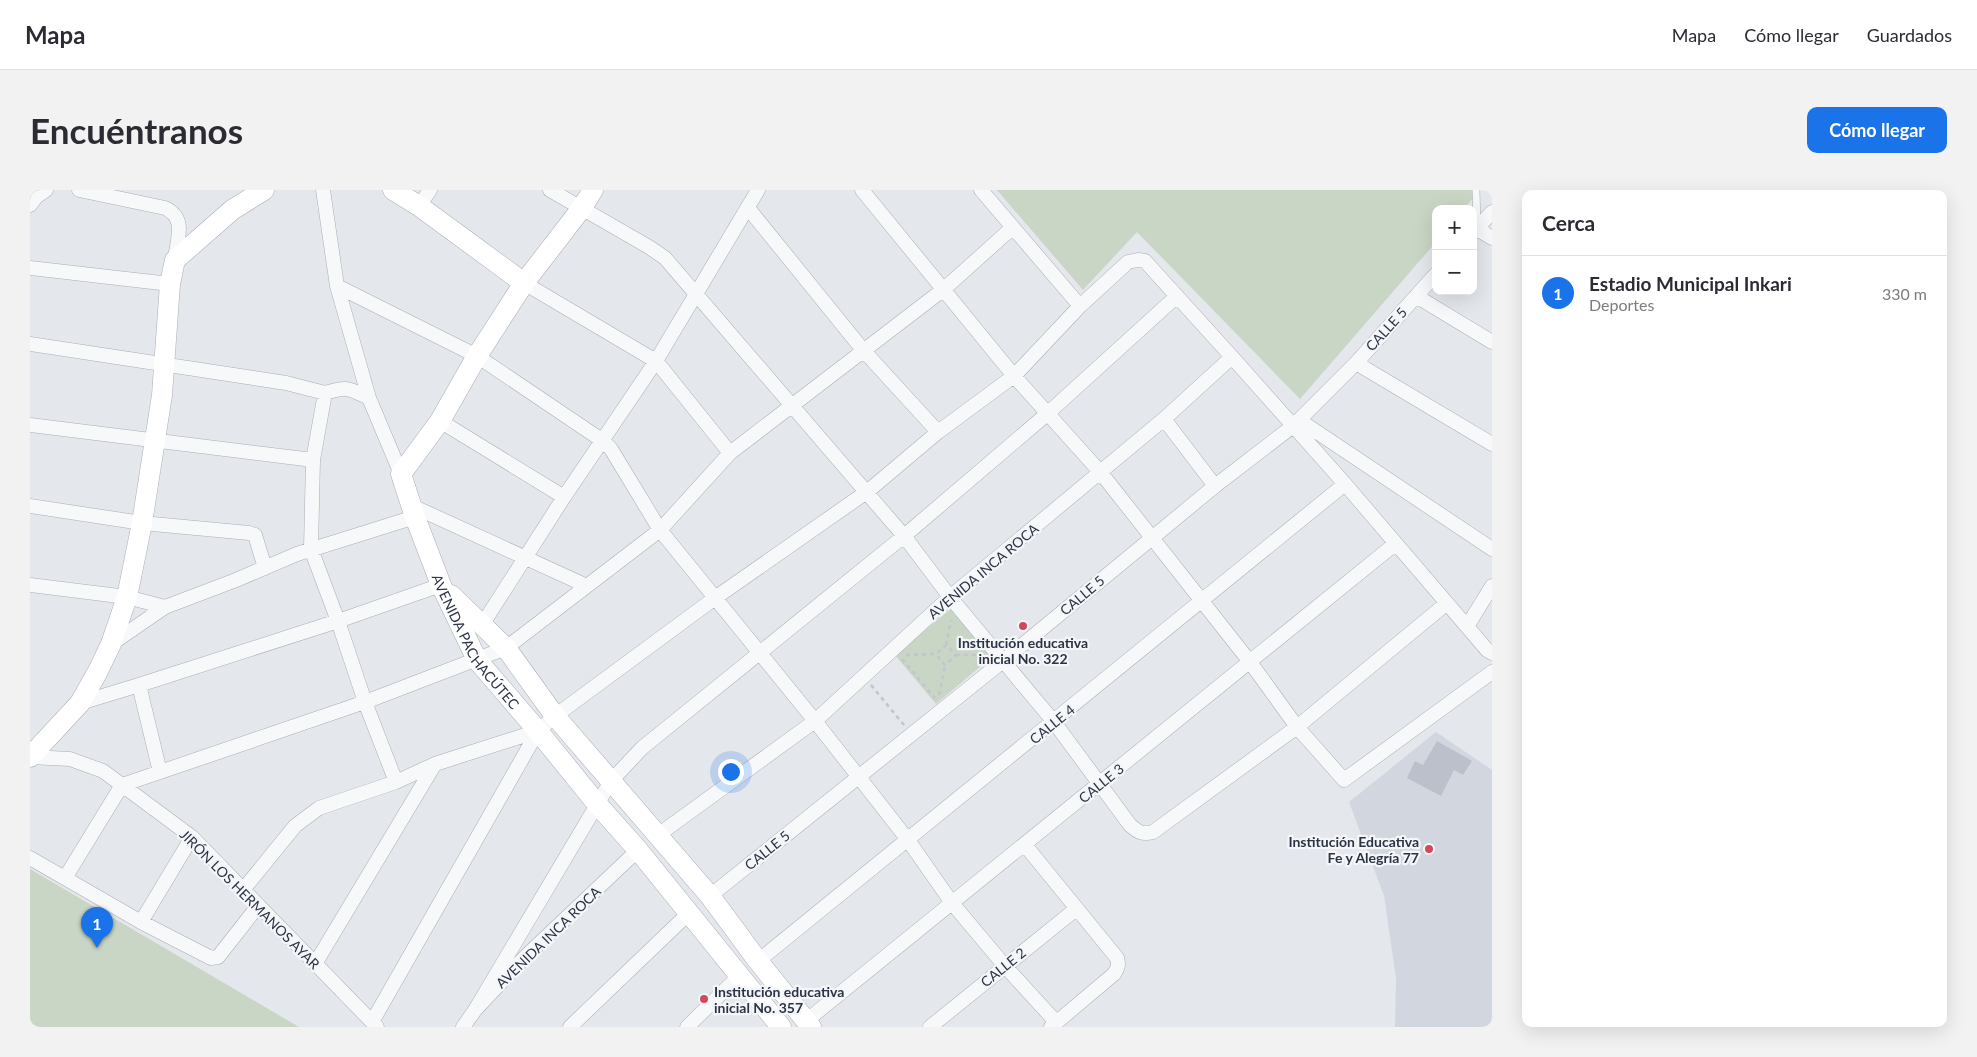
<!DOCTYPE html>
<html lang="es">
<meta charset="utf-8">
<style>
:root{--surface:#fff;--page:#f2f2f3;--text:#2b2b33;--muted:#7c7c81;--line:#e1e1e2;--accent:#1a73e8}
body{margin:0;font-family:Lato,sans-serif;background:var(--page);color:var(--text)}
.controls{position:absolute;right:15px;top:15px;display:grid;overflow:hidden;border-radius:10px;box-shadow:0 5px 20px #0002}
.controls button{width:45px;height:45px;display:grid;place-items:center;padding:0;border:0;border-bottom:1px solid var(--line);background:var(--surface);color:var(--text);font:25px sans-serif}
.you{position:absolute;left:700px;top:581px;width:18px;height:18px;margin:-12px;border:4px solid #fff;border-radius:50%;background:#1a73e8;box-shadow:0 0 0 8px #1a73e833}
.badge{display:grid;place-items:center;width:32px;height:32px;border-radius:50%;background:var(--accent);color:#fff;font-size:16px;font-weight:700}
.pin{position:absolute;translate:-50% -41px;filter:drop-shadow(0 1px 2px #0008)}
.pin::after{content:'';position:absolute;top:26px;width:18px;height:15px;background:inherit;clip-path:polygon(0 0,100% 0,50% 100%)}
.list{margin:0;padding:0;list-style:none}
h2{display:flex;justify-content:space-between;align-items:center;height:65px;margin:0;padding:0 20px;font-size:21px}
h2 small{font-size:16px;font-weight:400;color:var(--muted)}
.list li{display:grid;grid-template-columns:32px 1fr auto;gap:15px;align-items:center;box-sizing:border-box;height:75px;padding:0 20px;border-top:1px solid var(--line)}
.list b{display:block;font-size:19px;white-space:nowrap}
.list p{margin:0;font-size:16px;white-space:nowrap;color:var(--muted)}
.list em{font-size:16px;font-style:normal;color:var(--muted)}
.map{position:relative;flex:none;width:1462px;height:837px;overflow:hidden;border-radius:10px}
header{display:flex;align-items:center;gap:30px;box-sizing:border-box;height:70px;padding:0 25px;background:var(--surface);border-bottom:1px solid var(--line)}
header strong{font-size:24px}
nav{display:flex;gap:28px;margin-inline-start:auto;font-size:18px}
.intro{display:flex;align-items:center;justify-content:space-between;box-sizing:border-box;height:120px;padding:0 30px}
h1{margin:0;font-size:35px}
.button{padding:12px 22px;border-radius:10px;background:var(--accent);color:#fff;font-size:18px;font-weight:700}
main{display:flex;gap:30px;padding:0 30px}
aside{flex:1;background:var(--surface);border-radius:10px;box-shadow:0 5px 20px #0002}
.map>svg:first-child{display:block}
.built{fill:#d2d6de}
.green{fill:#c9d6c5}
.building{fill:#bbc0ca}
.lines{fill:none;stroke-linecap:round;stroke-linejoin:round}
.lane-casing{stroke:#a9aeb7;stroke-width:8}
.street-casing{stroke:#a9aeb7;stroke-width:15}
.secondary-casing{stroke:#a9aeb7;stroke-width:21}
.path{stroke:#c2c5cb;stroke-width:2.5;stroke-dasharray:4 4;stroke-linecap:butt}
.lane{stroke:#f7f8fa;stroke-width:7}
.street{stroke:#f7f8fa;stroke-width:14}
.secondary{stroke:#fff;stroke-width:20}
.poi-dot{fill:#d1495b;stroke:#f4f6f9;stroke-width:2}
.labels{text-anchor:middle;dominant-baseline:central;stroke-width:4.5;stroke-linejoin:round;paint-order:stroke}
.street-label{font-size:14px;fill:#2b3445;stroke:#f4f6f9}
.poi-label{font-size:14px;font-weight:bold;fill:#2b3445;stroke:#f4f6f9}
</style>
<header>
<strong>Mapa</strong>
<nav><a>Mapa</a><a>Cómo llegar</a><a>Guardados</a></nav>
</header>
<div class="intro"><h1>Encuéntranos</h1><a class="button">Cómo llegar</a></div>
<main>
<div class="map">
<svg width="1462" height="837" viewBox="0 0 1462 837">
<rect width="100%" height="100%" fill="#e4e7ec"/>
<path class="built" d="M 1406,542 L 1462,580 L 1462,837 L 1365,837 L 1366,788 L 1354,706 L 1319,612 Z"/>
<path class="green" d="M 967,0 L 1444,0 L 1445,6 L 1434,19 L 1406,19 L 1406,52 L 1270,209 L 1107,42 L 1053,100 Z
M 923,417 L 964,465 L 906,514 L 865,465 Z
M 0,679 L 269,837 L 0,837 Z"/>
<path class="building" d="M 1407,551 L 1442,571 L 1433,585 L 1424,580 L 1411,606 L 1377,588 L 1385,571 L 1393,575 Z"/>
<g class="lines">
<defs>
<path id="lane" d="M 1446,0 L 1447,37"/>
<path id="street" d="M 49,0 L 135,18 C 157,28 147,49 145,70
M 293,0 L 307,96 L 339,208 L 371,284
M 520,0 L 619,57 L 635,68 L 874,346 L 920,407 L 1024,532 L 1100,635 C 1108,642 1112,645 1123,642 L 1267,537 L 1417,413
M 832,0 L 984,186 L 1071,283 L 1220,472 L 1267,537 L 1314,590 L 1462,482
M 951,0 L 1050,116 L 1098,72 L 1108,70 L 1115,71 L 1202,167
M 0,15 L 6,7 L 16,0
M 389,16 L 400,0
M 718,18 L 833,160 L 908,242
M 1447,39 L 1462,48
M 1443,43 L 1462,22
M 0,78 L 140,94
M 494,93 L 626,171 L 700,263
M 307,96 L 447,166 L 573,251 L 581,259 L 630,340 L 785,531 L 878,650 L 922,713 L 974,775 L 1026,832
M 1386,106 L 1462,152
M 0,154 L 256,193 L 295,203 L 283,270
M 1326,173 L 1462,254
M 295,203 C 318,196 318,198 339,208
M 1134,229 L 1185,296
M 1269,230 L 1462,359
M 410,231 L 534,307
M 0,235 L 283,270 L 281,359 L 308,431 L 335,512 L 366,592
M 380,315 L 557,396
M 0,316 L 112,333 L 219,343 L 225,345 L 235,378
M 0,395 L 97,407 L 135,417 L 206,390 L 267,364 L 385,327
M 452,435 L 534,307 L 626,171 L 728,0
M 1438,435 L 1462,396
M 81,454 L 135,417
M 50,513 L 109,495
M 0,567 L 40,569 L 73,581 L 162,647 L 347,837
M 130,582 L 109,495 L 308,431 L 411,395
M 628,645 L 785,531 L 920,407 L 1134,229 L 1202,167 L 1315,294 L 1457,460 L 1462,463
M 995,655 L 1087,768 C 1089,775 1088,778 1084,784 L 1021,837
M 0,668 L 111,732 L 181,768 L 188,767 L 228,716
M 35,688 L 92,595 L 335,512 L 476,458 L 630,340 L 700,263 L 914,99 L 982,38
M 213,700 L 265,636 L 289,618 L 366,592 L 405,574 L 508,541
M 680,706 L 973,471 L 1185,296 L 1263,236 L 1326,173 L 1406,84
M 111,732 L 162,647
M 728,771 L 1315,294
M 285,774 L 405,574
M 445,820 L 581,591 L 612,558 L 874,346 L 1017,224 L 1147,106
M 776,831 L 1365,354
M 342,832 L 508,541 L 525,526 L 685,408 L 838,301 L 908,242 L 984,186 L 1050,116
M 433,837 L 445,820 L 495,767 L 608,660
M 540,837 L 659,723
M 657,837 L 709,786
M 900,837 L 1046,719"/>
<g id="secondary">
<path d="M 363,0 L 389,16 L 494,93"/>
<path id="s1" d="M 563,0 L 551,19 L 494,93 L 447,166 L 410,231 L 371,284 L 385,327 L 411,395 L 447,470 L 508,541 L 567,614 L 608,660 L 751,837"/>
<path d="M 421,405 L 476,458 L 525,526 L 680,706 L 728,771 L 781,837"/>
<path d="M 0,567 L 50,513 L 67,483 L 81,454 L 97,407 L 112,333 L 132,205 L 140,94 L 145,70 L 202,20 L 234,0"/>
</g>
</defs>
<use href="#lane" class="lane-casing"/>
<use href="#street" class="street-casing"/>
<use href="#secondary" class="secondary-casing"/>
<path class="path" d="M 916,455 L 921,430
M 876,465 L 906,464 L 916,455 L 926,465 L 915,475 L 906,464
M 926,465 L 952,465
M 872,469 L 905,508
M 841,495 L 874,535
M 909,505 L 915,475"/>
<use href="#lane" class="lane"/>
<use href="#street" class="street"/>
<use href="#secondary" class="secondary"/>
</g>
<g class="poi-dot">
<circle cx="993" cy="436" r="5"/>
<circle cx="1399" cy="659" r="5"/>
<circle cx="674" cy="809" r="5"/>
</g>
<g class="labels">
<g class="street-label">
<text transform="translate(1356 139) rotate(-48)">CALLE 5</text>
<text transform="translate(953 381) rotate(-40)">AVENIDA INCA ROCA</text>
<text transform="translate(1052 405) rotate(-40)">CALLE 5</text>
<text stroke="none"><textPath href="#s1" startOffset="528">AVENIDA PACHACÚTEC</textPath></text>
<text transform="translate(1022 534) rotate(-39)">CALLE 4</text>
<text transform="translate(1071 593) rotate(-39)">CALLE 3</text>
<text transform="translate(737 660) rotate(-39)">CALLE 5</text>
<text transform="translate(220 709) rotate(45)">JIRÓN LOS HERMANOS AYAR</text>
<text transform="translate(518 747) rotate(-44)">AVENIDA INCA ROCA</text>
<text transform="translate(973 777) rotate(-39)">CALLE 2</text>
</g>
<g class="poi-label">
<text x="993" y="452">Institución educativa<tspan x="993" dy="16">inicial No. 322</tspan></text>
<text x="1389" y="651" text-anchor="end">Institución Educativa<tspan x="1389" dy="16">Fe y Alegría 77</tspan></text>
<text x="684" y="801" text-anchor="start">Institución educativa<tspan x="684" dy="16">inicial No. 357</tspan></text>
</g>
</g>
</svg>
<div class="controls">
<button>+</button>
<button>−</button>
</div>
<div class="you"></div>
<div class="pin badge" style="left:67px;top:758px">1</div>
</div>
<aside>
<h2>Cerca<small></small></h2>
<ul class="list">
<li><span class="badge">1</span><div><b>Estadio Municipal Inkari</b><p>Deportes</p></div><em>330 m</em></li>
</ul>
</aside>
</main>
